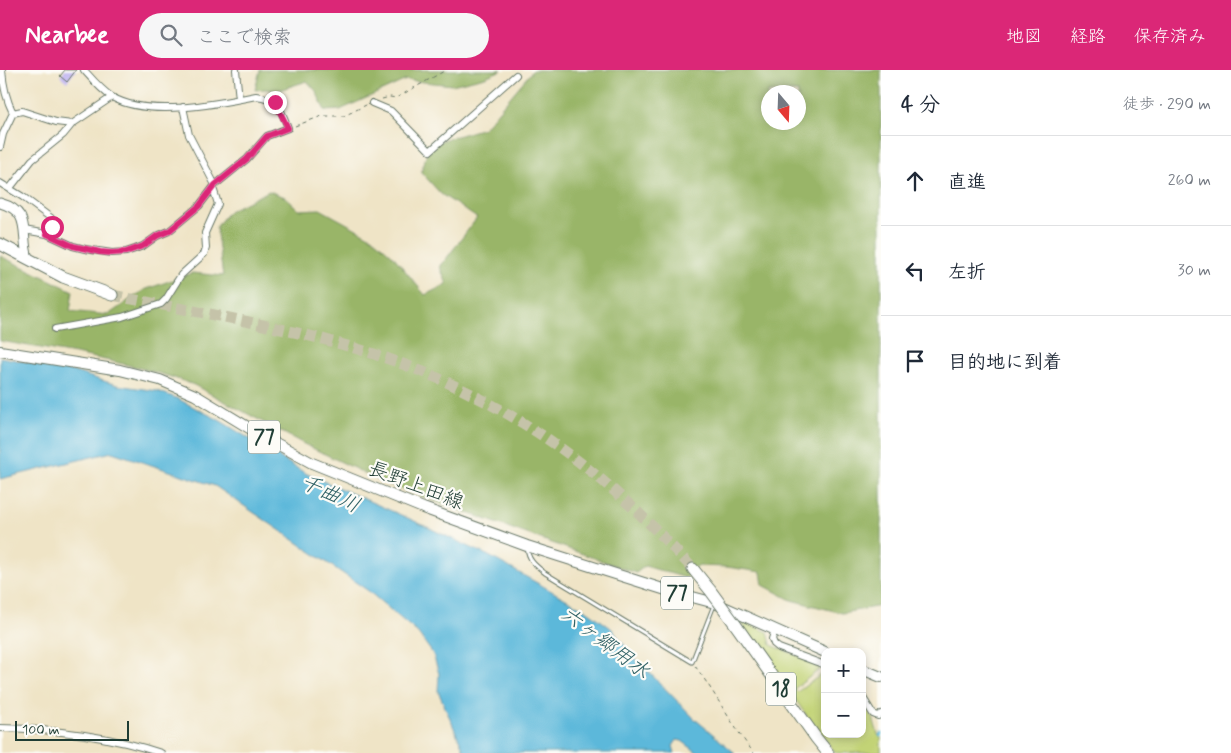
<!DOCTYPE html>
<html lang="ja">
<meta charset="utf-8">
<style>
:root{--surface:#fff;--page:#f6f6f7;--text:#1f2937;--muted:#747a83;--line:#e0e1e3;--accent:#db2777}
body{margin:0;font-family:Mynerve,"Klee One",sans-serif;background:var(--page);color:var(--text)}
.controls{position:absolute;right:15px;bottom:15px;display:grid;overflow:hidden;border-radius:10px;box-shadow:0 2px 8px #0003}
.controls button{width:45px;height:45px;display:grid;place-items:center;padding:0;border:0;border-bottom:1px solid var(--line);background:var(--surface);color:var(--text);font:25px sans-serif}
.compass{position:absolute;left:761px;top:15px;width:45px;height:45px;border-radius:50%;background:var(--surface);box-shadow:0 2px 8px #0003;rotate:161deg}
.scale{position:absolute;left:15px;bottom:12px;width:114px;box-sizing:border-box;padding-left:5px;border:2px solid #1f3d34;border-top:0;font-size:14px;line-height:18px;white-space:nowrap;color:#1f3d34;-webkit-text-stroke:4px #fdfcf7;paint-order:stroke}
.stop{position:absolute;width:15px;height:15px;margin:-11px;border:4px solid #db2777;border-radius:50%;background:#fff}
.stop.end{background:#db2777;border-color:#fff;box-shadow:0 1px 5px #0008}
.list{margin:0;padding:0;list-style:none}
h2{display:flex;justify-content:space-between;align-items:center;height:65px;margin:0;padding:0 20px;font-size:21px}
h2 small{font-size:16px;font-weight:400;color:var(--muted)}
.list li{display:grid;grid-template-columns:32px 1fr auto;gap:15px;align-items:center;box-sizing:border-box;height:90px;padding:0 20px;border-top:1px solid var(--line)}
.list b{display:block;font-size:19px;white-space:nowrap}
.list em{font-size:16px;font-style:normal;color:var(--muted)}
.icon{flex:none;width:28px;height:28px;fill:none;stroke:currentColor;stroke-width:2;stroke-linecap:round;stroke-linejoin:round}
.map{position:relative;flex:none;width:881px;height:683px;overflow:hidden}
header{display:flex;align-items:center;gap:30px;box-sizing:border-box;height:70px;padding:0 25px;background:var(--accent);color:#fff}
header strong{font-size:24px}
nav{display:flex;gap:28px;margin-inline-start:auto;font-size:18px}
.search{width:350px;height:45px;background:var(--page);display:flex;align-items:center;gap:12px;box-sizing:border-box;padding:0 18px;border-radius:28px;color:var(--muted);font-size:19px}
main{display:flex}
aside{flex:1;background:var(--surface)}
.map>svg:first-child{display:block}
.green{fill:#c2d376;stroke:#708855}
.forest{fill:#99b567;stroke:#5c794e;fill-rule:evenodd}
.water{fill:#5cb8da;stroke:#3e7a87}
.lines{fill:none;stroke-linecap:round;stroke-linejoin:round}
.stream{stroke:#5cb8da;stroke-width:2.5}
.building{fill:#b8abf0}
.highway-tunnel{stroke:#c5c3a9;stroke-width:11;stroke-dasharray:11 5.5;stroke-linecap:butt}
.lane-casing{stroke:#687767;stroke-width:5}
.street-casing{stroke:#687767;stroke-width:8}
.secondary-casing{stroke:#687767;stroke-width:11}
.primary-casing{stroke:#687767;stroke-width:12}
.highway-casing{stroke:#687767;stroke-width:13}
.path{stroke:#687767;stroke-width:1;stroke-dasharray:4 4;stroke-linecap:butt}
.lane{stroke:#fff;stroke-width:3}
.street{stroke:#fff;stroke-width:6}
.secondary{stroke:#fff;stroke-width:9}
.primary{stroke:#fff;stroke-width:10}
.highway{stroke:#fff;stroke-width:11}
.highway-bridge-casing{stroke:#687767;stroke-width:13;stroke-linecap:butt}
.highway-bridge{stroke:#fff;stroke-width:11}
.route{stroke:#db2777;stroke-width:6}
.labels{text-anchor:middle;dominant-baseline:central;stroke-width:4.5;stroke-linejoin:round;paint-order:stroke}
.shield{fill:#fdfcf7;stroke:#62766e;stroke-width:1}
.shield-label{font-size:19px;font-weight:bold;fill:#1f3d34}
.street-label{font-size:20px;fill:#1f3d34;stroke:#fdfcf7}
.water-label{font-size:21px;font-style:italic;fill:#316266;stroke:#fdfcf7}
</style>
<header>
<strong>Nearbee</strong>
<div class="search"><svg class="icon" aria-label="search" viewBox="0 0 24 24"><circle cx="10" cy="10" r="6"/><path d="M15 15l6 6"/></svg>ここで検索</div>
<nav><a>地図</a><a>経路</a><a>保存済み</a></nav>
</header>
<main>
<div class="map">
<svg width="881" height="683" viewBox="0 0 881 683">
<rect width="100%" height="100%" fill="#fdfcf7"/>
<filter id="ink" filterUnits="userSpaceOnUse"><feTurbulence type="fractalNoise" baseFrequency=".02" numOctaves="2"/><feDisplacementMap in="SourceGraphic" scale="10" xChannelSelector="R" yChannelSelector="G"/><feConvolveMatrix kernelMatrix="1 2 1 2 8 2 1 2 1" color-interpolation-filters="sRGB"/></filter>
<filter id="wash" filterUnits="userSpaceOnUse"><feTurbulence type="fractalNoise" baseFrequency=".0096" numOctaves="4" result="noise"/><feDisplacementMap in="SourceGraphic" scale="20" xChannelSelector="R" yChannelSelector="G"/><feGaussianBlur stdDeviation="1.12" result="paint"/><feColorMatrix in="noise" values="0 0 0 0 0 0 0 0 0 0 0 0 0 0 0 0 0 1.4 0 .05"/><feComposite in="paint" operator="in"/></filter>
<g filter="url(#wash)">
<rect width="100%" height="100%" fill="#efe4c6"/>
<path class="green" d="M 739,550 L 768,562 L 771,575 L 824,596 L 794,619 L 797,622 L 825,602 L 825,664 L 862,664 L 862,630 L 873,648 L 878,665 L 881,667 L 881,683 L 836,683 L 816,659 Z"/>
<path class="forest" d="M 260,0 L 502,0 L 485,7 L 452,15 L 406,10 L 340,40 L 325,41 L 316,21 L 307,11 L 276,21 L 266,19 L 255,20 Z
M 533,0 L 881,0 L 881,536 L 842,543 L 791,530 L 763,515 L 761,502 L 727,497 L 697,496 L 686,508 L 645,496 L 636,503 L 387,414 L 304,374 L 194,315 C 134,292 63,282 0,271 L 0,186 L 73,221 L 70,241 L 108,245 L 144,220 L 192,203 L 223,206 L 216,157 L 229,141 L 269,121 L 285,127 L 299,140 L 320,139 L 373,168 L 394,187 L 425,225 L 447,214 L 440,197 L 477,148 L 441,124 L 421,102 L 430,74 L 484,58 ZM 768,22 L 798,22 L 798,52 L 768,52 Z"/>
<path class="water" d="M 0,287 L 65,299 L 117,315 L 157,321 L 176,328 L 219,350 L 305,403 L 410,449 L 489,486 L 589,542 L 611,558 L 633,586 L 695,649 L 735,683 L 698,683 L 682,671 L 677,670 L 673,676 L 675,683 L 465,683 L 438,621 L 439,604 L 433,584 L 418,563 L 367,520 L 215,416 L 112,382 L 0,409 Z"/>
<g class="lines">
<path class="stream" d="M 880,666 L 881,663"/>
</g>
<g id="blocks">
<path class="building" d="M 65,0 L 76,0 L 67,12 L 60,6 Z"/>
</g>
</g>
<g filter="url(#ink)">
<use href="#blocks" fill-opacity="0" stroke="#687767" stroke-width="1"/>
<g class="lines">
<path class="highway-tunnel" d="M 112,225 C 214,246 319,261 416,299 C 491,329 562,373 621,427 C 646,449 670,474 693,499"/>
<defs>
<path id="lane" d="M 527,477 C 528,490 535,495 545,503 L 692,592 L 714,535"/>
<path id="street" d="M 236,0 L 239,29
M 372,33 L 391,41 L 430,81 L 516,5
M 183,37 L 189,65 L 215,115
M 13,43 L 22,41 L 56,52 L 72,54
M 0,77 L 3,64 L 13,43 C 6,29 3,15 2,0
M 0,113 L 23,127 L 51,148 L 52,157 L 47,164
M 10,118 L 32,90 L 63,65 L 72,54 L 112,27
M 24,160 L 47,164 L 73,176 L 85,179 L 112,183 L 126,182 L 135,179 L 143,176 L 157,166 L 169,161 L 199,136 L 215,115 L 247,89 L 267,66 L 288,58 C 281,39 278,28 256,26 C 217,34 148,48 112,27 C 101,20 92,9 84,0
M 55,259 L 122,247 L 161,234 L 166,229 L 181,205 L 204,184 L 206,178 L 205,163 L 218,134 L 213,118
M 775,560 L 772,569 L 774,574 L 779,578 L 825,595
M 862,626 L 873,644 L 878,646 L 881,644
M 0,658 C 54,659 109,666 161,683"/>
<path id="secondary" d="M 0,133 C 33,142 20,165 28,188"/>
<path id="primary" d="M 0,281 L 120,300 L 160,310 L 195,325 L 259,364 L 312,393 L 423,438 L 527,476 L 666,520 L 715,533 L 825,582
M 862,599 L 881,607"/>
<path id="highway" d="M 0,174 L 63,207 L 112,225
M 693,499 L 710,520
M 735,554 L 816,668 L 828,683"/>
</defs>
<use href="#lane" class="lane-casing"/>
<use href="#street" class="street-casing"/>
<use href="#secondary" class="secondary-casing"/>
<use href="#primary" class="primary-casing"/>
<use href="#highway" class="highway-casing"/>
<path class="path" d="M 382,29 L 390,27 L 396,28 L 446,0
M 295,56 L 322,46 L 344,46 L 366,35
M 695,596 C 716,624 732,656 754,683"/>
<use href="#lane" class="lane"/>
<use href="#street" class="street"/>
<use href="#secondary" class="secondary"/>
<use href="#primary" class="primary"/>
<use href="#highway" class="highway"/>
<defs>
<path id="highway-bridge" d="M 710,520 L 735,554"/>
</defs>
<use href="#highway-bridge" class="highway-bridge-casing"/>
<use href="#highway-bridge" class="highway-bridge"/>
</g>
</g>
<g class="lines" filter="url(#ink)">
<path class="route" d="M 52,157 L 47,164 L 73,176 L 100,182 L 112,183 L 126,182 L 143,176 L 157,166 L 169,161 L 199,136 L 215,115 L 247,89 L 267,66 L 288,58 L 275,32"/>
</g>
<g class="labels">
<g class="shield">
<rect x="248" y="350.5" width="32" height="33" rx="4"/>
<rect x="661" y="506.5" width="32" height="33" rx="4"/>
<rect x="766" y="602.5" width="30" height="33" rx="4"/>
</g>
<g class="shield-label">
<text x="264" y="367">77</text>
<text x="677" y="523">77</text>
<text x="781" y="619">18</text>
</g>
<g class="street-label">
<text transform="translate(416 416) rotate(21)">長野上田線</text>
</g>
<g class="water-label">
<text transform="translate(330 424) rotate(25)">千曲川</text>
<text transform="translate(605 573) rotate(37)">六ヶ郷用水</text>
</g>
</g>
</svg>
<div class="controls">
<button>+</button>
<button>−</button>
</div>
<svg class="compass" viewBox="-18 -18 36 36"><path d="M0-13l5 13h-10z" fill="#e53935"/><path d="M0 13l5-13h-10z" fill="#747a83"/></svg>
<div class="scale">100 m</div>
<div class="stop" style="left:52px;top:157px"></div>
<div class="stop end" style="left:275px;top:32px"></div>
</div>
<aside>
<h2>4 分<small>徒歩 · 290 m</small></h2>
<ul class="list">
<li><svg class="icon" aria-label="ahead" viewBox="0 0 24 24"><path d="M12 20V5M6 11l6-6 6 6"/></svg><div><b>直進</b></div><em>260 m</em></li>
<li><svg class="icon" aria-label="left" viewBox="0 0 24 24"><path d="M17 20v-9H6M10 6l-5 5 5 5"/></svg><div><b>左折</b></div><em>30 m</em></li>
<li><svg class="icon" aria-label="arrive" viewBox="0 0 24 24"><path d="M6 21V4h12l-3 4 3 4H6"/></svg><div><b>目的地に到着</b></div></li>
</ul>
</aside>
</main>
